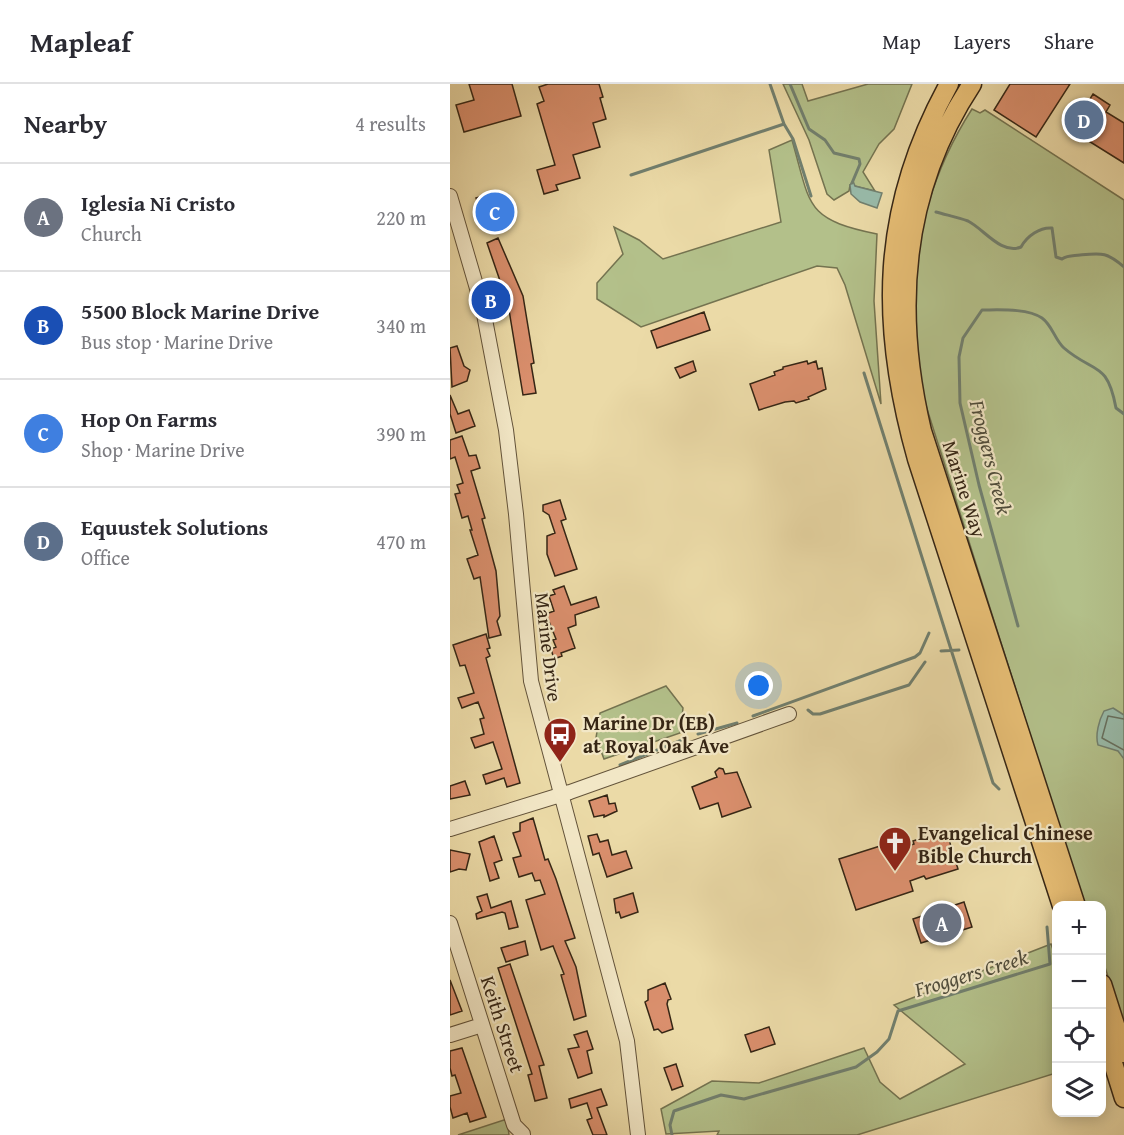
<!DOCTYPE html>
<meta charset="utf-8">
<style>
:root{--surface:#fff;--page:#f2f2f3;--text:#2b2b33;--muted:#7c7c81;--line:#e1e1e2;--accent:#d93025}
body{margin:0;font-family:"Gentium Book Plus",serif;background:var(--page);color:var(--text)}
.controls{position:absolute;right:18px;bottom:18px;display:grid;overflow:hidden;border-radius:12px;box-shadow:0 3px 15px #0003}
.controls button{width:54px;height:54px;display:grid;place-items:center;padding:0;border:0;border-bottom:2px solid var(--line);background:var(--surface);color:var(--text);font:30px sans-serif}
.you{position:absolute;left:309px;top:602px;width:21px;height:21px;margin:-15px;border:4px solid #fff;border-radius:50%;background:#1a73e8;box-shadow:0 0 0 9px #1a73e833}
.badge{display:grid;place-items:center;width:39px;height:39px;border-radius:50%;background:var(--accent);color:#fff;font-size:20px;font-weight:700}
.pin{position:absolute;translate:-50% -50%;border:3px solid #fff;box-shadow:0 2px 6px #0006}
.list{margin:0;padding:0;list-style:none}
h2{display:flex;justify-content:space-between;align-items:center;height:78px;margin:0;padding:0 24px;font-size:26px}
h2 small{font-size:20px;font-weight:400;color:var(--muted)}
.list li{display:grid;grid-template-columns:39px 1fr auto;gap:18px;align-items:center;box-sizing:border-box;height:108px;padding:0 24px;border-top:2px solid var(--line)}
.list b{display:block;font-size:22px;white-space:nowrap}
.list p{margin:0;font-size:20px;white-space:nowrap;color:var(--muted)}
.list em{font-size:20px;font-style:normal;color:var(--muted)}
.icon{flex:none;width:33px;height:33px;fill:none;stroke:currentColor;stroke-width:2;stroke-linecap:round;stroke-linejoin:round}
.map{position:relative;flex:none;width:674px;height:1051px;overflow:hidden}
header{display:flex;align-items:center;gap:36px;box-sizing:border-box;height:84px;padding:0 30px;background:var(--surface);border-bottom:2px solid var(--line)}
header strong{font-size:28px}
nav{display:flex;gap:33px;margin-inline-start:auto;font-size:21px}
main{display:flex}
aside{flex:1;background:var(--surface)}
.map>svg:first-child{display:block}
.green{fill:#b3c08a;stroke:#747350;stroke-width:1.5}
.water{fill:#98baa9;stroke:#717f6e;stroke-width:1.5}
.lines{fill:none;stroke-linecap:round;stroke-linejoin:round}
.shore{stroke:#67705f;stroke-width:1.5}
.stream{stroke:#717f6e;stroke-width:3}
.building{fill:#da8f6d;stroke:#362615;stroke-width:1.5}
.minor-casing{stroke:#63533a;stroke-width:16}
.major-casing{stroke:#362615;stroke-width:21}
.minor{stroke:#f2e7c6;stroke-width:14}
.major{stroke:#e6bd74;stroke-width:18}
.labels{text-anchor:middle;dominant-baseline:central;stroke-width:4.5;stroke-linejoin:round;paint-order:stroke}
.street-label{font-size:20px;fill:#362615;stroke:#f2e7c6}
.poi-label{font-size:20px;font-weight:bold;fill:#362615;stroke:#f2e7c6;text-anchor:start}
.water-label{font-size:21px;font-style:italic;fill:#4e4b3a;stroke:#f2e7c6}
</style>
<header>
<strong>Mapleaf</strong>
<nav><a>Map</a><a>Layers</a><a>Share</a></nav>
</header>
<main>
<aside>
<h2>Nearby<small>4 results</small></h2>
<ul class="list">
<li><span class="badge" style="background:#6b7280">A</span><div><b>Iglesia Ni Cristo</b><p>Church</p></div><em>220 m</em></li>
<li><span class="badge" style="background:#1a4fb4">B</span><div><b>5500 Block Marine Drive</b><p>Bus stop · Marine Drive</p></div><em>340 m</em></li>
<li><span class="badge" style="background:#3f7fe0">C</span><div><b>Hop On Farms</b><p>Shop · Marine Drive</p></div><em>390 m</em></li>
<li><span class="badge" style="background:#5c6f8a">D</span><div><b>Equustek Solutions</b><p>Office</p></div><em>470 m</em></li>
</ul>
</aside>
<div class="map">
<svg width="674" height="1051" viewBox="0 0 674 1051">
<rect width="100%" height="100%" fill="#ebdaa7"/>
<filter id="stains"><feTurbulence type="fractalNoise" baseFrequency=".00333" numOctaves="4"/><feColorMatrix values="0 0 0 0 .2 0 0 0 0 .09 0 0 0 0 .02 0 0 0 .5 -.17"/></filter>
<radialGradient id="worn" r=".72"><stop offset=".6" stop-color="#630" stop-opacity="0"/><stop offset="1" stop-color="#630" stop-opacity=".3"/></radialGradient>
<path class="green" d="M 333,0 L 352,0 L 358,17 L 418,0 L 462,0 L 444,45 L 429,60 L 413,88 L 425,107 L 400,101 L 399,107 L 384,116 L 377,110 L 359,56 Z
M 522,25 L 530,29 L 535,26 L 674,116 L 674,942 L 652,874 L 652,822 L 634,821 L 472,309 C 469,282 465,254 464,226 C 462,155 484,84 522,25 Z
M 342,56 C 361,122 354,135 427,150 L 424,217 L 431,320 L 395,201 L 387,184 L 367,182 L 191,243 L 147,215 L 147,199 L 173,170 L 164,143 L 189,156 L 213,175 L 331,138 L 319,66 Z
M 216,602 L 233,624 L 230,649 L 154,675 L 146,654 L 150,629 Z
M 601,860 L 606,874 L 606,989 L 407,1051 L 267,1051 L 269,1047 L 216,1050 L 211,1025 L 262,997 L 309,999 L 414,964 L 430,998 L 450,1015 L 515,980 L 444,921 Z
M 57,1035 L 59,1051 L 8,1051 Z"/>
<path class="water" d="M 403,97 L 405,102 L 432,109 L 427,124 L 410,118 L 401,110 L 400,101 Z
M 663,624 L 674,631 L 674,675 L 668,667 L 648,661 C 645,651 649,636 654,627 Z"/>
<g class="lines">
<path class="shore" d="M 674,635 L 658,632 L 652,654 L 674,666"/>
<path class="stream" d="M 320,0 L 334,40 L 343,55 L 361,112
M 340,0 L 359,45 L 375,56 L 384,69 L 409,75 L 410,80 L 402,99
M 181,91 L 334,40
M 486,128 C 496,131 508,133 518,137 C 534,145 551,171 571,163 C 577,152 590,143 602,144 L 606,173 L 612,175 C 618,171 623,172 630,171 C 652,169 657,168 674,183
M 414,289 L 543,699 L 549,705
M 568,542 L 529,401 L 510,319 L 509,273 L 513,254 L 532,226 C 549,226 577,224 592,234 C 602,241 605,256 614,264 C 644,290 657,276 666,324 L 674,330
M 491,567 L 509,566
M 358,626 L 363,630 L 370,630 L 459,601 L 475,578
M 303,632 L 465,573 L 470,569 L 479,549
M 248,650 L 287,639
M 170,681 L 232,656
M 222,1051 L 220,1041 L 224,1027 L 271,1011 L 294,1015 L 406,983 L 427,968 L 439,955 L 448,927 L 600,880 L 597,843"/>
</g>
<path class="building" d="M 19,0 L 62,0 L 71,32 L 14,48 L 6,21 L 24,16 Z
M 98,0 L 149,0 L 153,13 L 150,14 L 156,35 L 143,39 L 150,63 L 123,71 L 130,94 L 106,101 L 108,106 L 94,110 L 87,86 L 105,81 L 87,20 L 94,17 L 89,3 Z
M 560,0 L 620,0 L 586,53 L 544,26 Z
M 643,10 L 660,21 L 656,28 L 674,39 L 674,79 L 621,46 Z
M 40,110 L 43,118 L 56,114 L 60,127 L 34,135 L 26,114 Z
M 48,154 L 73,212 L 84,279 L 81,280 L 86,309 L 73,311 L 58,220 L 37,159 Z
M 254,228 L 260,246 L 207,264 L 201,247 Z
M 7,262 L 14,282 L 20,286 L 17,297 L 2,303 L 0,264 Z
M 243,277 L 246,287 L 230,294 L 225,284 Z
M 357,277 L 358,280 L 366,277 L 368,285 L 372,284 L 376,305 L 358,313 L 359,315 L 346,319 L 344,317 L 335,318 L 309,326 L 300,300 L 325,291 L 324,288 L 333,285 L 333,283 Z
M 0,311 L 8,330 L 19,326 L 25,342 L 6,349 L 0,330 Z
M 12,352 L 19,372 L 26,371 L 30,384 L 21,387 L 35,434 L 32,435 L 46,487 L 50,532 L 47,537 L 51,551 L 39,554 L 30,493 L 24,495 L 17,475 L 28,471 L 20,446 L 22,446 L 18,432 L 12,434 L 5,410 L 10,409 L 7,401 L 13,399 L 5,373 L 0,375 L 0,356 Z
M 110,416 L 116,435 L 111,437 L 127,485 L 105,492 L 97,470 L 97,452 L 105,449 L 99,431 L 93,427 L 93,421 Z
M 114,502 L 121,521 L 146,513 L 149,523 L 125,531 L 126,541 L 118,544 L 125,564 L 111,569 L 112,572 L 104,575 L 101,565 L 106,563 L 103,556 L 106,555 L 96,530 L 104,527 L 99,512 L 105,510 L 103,506 Z
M 36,550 L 40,564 L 37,565 L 40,572 L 36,574 L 70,699 L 57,703 L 54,694 L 36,700 L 33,691 L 52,685 L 43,658 L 25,664 L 21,654 L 34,650 L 30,635 L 34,634 L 28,618 L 12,624 L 8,614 L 24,609 L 15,581 L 10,582 L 3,561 Z
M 269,684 L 273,685 L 275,690 L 287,688 L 301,723 L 272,733 L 268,719 L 250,725 L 242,703 L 267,693 L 265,688 Z
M 15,697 L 20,711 L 0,715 L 0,702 Z
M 157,711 L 159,720 L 165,719 L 167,727 L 154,733 L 154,731 L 144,733 L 139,717 Z
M 83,734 L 95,776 L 98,775 L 106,795 L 125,854 L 115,857 L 126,883 L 136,932 L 124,936 L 111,891 L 114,890 L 103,862 L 91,866 L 76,816 L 95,810 L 90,796 L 85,797 L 82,789 L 69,793 L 63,774 L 71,772 L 63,749 L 70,747 L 70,739 Z
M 496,746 L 508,785 L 476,795 L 474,792 L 460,797 L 463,807 L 406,826 L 389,775 L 446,757 L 449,765 L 464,760 L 463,757 Z
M 147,750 L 150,758 L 158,756 L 162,771 L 176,767 L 182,784 L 157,793 L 149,769 L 143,771 L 138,752 Z
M 44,752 L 52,776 L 44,779 L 49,794 L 40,797 L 29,758 Z
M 0,766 L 20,770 L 16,786 L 9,785 L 0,788 Z
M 183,809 L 188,828 L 171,834 L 169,828 L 166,829 L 164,815 Z
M 37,810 L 41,824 L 61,817 L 68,843 L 59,845 L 55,829 L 52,828 L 27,835 L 26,830 L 32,827 L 27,813 Z
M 514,818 L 522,843 L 471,859 L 463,835 Z
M 75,857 L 78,871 L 56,878 L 51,864 Z
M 60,880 L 94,981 L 89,982 L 97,1014 L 85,1017 L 78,991 L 82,990 L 48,884 Z
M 0,896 L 12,927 L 0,931 Z
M 215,899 L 221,915 L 218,916 L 217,920 L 223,945 L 212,949 L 208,945 L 204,946 L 195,918 L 198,916 L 198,906 Z
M 319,943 L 325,960 L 301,968 L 295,951 Z
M 137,947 L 143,965 L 137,967 L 142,989 L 128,994 L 118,965 L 129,963 L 124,951 Z
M 12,964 L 36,1033 L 20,1038 L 17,1029 L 3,1034 L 0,1023 L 0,1012 L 11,1009 L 5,991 L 2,992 L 0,984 L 0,967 Z
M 226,980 L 233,1002 L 222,1006 L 214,984 Z
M 151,1005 L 157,1021 L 147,1024 L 157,1051 L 143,1051 L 137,1036 L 142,1034 L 137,1019 L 121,1024 L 119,1015 Z"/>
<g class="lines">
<defs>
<path id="minor" d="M 0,112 L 33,225 L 56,346 L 66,430 L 81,597 L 177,957 L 188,1051
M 0,745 L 120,708 L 339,630
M 0,839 L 64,1041 L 73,1050
M 0,951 L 32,941"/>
<path id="major" d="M 499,0 C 430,125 429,240 467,375 L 612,822
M 522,0 C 452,106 443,225 472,347 L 626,822
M 652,900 L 674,969
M 652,944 L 674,1014"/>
</defs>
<use href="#minor" class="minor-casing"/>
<use href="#major" class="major-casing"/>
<use href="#minor" class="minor"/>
<use href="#major" class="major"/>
</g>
<defs>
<symbol id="bus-pin" viewBox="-11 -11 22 30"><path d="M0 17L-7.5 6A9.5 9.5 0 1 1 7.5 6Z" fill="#8f2418" stroke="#f2e7c6"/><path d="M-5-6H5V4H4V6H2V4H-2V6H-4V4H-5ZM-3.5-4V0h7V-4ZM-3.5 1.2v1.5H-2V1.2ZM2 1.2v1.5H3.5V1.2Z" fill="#fff"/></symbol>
<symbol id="church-pin" viewBox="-11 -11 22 30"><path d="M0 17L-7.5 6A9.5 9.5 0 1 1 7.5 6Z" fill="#8f2418" stroke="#f2e7c6"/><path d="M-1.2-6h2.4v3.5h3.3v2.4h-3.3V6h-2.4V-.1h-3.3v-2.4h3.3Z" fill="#fff"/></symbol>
</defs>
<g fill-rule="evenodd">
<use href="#bus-pin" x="91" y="631" width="38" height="52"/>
<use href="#church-pin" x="426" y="740" width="38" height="52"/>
</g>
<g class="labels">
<g class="street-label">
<text transform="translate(515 405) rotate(72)">Marine Way</text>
<text transform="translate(99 563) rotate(83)">Marine Drive</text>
<text transform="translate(53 940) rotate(72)">Keith Street</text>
</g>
<g class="poi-label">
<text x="133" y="638">Marine Dr (EB)<tspan x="133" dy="23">at Royal Oak Ave</tspan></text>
<text x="468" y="748">Evangelical Chinese<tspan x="468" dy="23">Bible Church</tspan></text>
</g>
<g class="water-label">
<text transform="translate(541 373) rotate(76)">Froggers Creek</text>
<text transform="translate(521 889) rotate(-17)">Froggers Creek</text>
</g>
</g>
<rect width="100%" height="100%" filter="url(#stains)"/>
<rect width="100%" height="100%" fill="url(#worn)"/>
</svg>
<div class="controls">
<button>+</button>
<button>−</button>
<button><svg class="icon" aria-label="locate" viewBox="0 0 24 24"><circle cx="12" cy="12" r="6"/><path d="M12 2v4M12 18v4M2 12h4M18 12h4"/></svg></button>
<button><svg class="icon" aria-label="layers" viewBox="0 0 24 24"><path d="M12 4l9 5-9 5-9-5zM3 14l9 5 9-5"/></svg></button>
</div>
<div class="you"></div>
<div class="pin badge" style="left:492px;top:839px;background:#6b7280">A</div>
<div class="pin badge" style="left:41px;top:216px;background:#1a4fb4">B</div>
<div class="pin badge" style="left:45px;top:128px;background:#3f7fe0">C</div>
<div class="pin badge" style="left:634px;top:36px;background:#5c6f8a">D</div>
</div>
</main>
